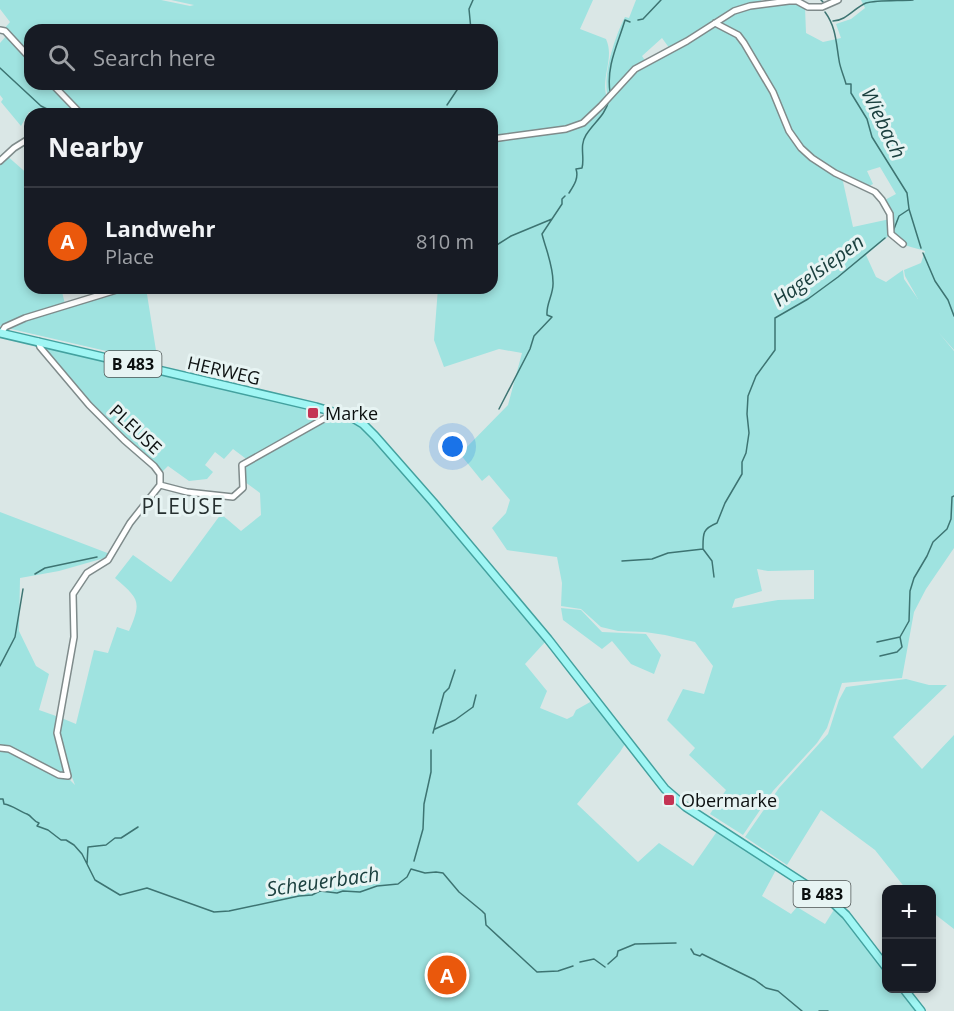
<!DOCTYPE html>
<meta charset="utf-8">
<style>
:root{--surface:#171b24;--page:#242831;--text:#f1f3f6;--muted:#9ea1a6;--line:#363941;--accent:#ea580c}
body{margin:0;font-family:"Open Sans",sans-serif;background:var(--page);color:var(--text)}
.controls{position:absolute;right:18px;bottom:18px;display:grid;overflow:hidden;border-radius:12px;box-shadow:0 3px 9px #0003}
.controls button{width:54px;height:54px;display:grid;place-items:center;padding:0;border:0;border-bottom:2px solid var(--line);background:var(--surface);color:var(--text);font:30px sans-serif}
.you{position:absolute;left:453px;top:447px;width:21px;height:21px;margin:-15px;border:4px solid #fff;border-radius:50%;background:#1a73e8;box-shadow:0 0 0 9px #1a73e833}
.badge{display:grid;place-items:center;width:39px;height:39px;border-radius:50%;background:var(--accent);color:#fff;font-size:20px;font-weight:700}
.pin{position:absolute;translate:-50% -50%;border:3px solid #fff;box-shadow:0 2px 6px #0006}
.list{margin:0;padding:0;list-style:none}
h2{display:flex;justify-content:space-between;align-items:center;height:78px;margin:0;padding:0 24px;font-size:26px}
h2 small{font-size:20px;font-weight:400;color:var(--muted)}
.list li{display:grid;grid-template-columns:39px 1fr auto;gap:18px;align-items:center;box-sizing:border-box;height:108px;padding:0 24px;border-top:2px solid var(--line)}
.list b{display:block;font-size:22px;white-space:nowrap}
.list p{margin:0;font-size:20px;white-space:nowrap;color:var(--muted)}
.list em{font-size:20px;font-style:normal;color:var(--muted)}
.icon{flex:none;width:33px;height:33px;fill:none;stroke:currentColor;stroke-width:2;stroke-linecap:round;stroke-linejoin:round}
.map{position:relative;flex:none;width:954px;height:1011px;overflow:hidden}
.search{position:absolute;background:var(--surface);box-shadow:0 3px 9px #0003;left:24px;top:24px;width:474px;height:66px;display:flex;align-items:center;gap:15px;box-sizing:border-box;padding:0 21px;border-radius:18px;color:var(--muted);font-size:22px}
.panel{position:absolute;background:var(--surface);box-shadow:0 3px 9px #0003;left:24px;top:108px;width:474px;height:186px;border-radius:18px}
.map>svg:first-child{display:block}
.green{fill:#9fe3e0;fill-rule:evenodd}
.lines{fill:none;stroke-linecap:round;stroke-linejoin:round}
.stream{stroke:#3d7472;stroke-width:1.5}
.minor-casing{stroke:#7f8b8b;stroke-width:8}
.major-casing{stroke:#43a19f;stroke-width:10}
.minor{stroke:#fff;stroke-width:5}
.major{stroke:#a0f6f4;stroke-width:7}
.poi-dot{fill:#c43454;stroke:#e7f4f3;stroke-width:2}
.labels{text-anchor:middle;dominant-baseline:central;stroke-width:6;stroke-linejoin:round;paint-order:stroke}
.shield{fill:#e7f4f3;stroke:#4d5453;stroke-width:1.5}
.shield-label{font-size:16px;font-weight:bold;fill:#0b0f0f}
.street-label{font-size:18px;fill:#0b0f0f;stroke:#e7f4f3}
.poi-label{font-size:18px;fill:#0b0f0f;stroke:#e7f4f3;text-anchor:start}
.water-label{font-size:20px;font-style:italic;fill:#1b403f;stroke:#e7f4f3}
.quarter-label{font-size:21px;letter-spacing:1.5px;fill:#263030;stroke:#e7f4f3}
</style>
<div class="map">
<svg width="954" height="1011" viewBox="0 0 954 1011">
<rect width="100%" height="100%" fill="#dae7e6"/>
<path class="green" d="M 0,0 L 161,0 L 190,6 L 194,5 L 171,0 L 593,0 L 580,29 L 606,39 C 615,59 600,78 607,98 L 582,122 L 572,127 L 492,137 L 492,114 L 82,114 L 53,84 L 492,84 L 492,30 L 30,30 L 30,57 L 4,29 L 10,22 L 0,9 Z
M 636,0 L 761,0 L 763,5 L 741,8 L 670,49 L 662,38 L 642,56 L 646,62 L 608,97 C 602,76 615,36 625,17 L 629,18 Z
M 861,0 L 954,0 L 954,350 L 939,333 L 954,351 L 954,548 L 926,589 L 914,612 L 902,678 L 842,683 L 827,728 L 817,743 L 773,791 L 743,835 L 710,814 L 726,790 L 689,755 L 695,748 L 667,720 L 683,689 L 704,694 L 713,666 L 695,642 L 665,635 L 645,632 L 618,631 L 601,627 L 581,609 L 561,606 L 562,583 L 557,557 L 507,550 L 492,528 L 506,513 L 510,500 L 489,475 L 482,481 L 460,454 L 508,405 L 522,353 L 499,349 L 444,367 L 434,340 L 438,288 L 492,288 L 492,140 L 572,128 L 595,116 L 636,70 L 687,42 L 714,23 L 737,36 L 761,73 L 738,35 L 716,23 L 734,12 L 751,7 L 789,2 L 796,2 L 805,7 L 806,33 L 823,42 L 841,38 L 836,24 L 851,19 L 865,8 ZM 880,167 L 896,194 L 883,201 L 889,209 L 890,219 L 853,227 L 842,177 L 867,187 L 873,184 L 867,171 ZM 891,234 C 900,246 912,247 925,251 L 921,263 L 904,270 L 905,276 L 918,299 L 904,279 L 903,270 L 886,282 L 876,277 L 866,255 ZM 757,569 L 768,571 L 814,570 L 814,599 L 778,600 L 732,608 L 735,599 L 762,591 Z
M 7,35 L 30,59 L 30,84 L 51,84 L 63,101 L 80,114 L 34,114 L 29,112 L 21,126 L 1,102 L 3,99 L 0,95 L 0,43 Z
M 6,155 L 30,176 L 30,288 L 61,288 L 65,304 L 0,326 L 0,162 Z
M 126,288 L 146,288 L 158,363 L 7,328 L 25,319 Z
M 42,346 L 298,406 L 329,419 L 336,415 L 357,424 L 372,438 L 516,603 L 546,641 L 525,664 L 547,691 L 540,708 L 567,719 L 573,716 L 576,710 L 592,701 L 625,744 L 620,752 L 577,804 L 638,862 L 659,843 L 693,866 L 718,830 L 777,868 L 762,896 L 791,914 L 797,907 L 825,924 L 835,908 L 886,972 L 886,988 L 899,989 L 917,1011 L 0,1011 L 0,751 L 9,751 L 70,780 L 75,785 L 59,743 L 59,717 L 76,724 L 94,650 L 108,653 L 117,627 L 129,631 C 142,601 139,599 115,578 L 133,555 L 171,582 L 221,514 L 241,531 L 261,515 L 260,493 L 245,482 L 244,470 L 249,461 L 233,449 L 224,459 L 215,452 L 205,465 L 213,472 L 207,479 L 189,481 L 168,466 L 160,474 L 89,404 Z
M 0,512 L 110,554 L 108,557 L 59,571 L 20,578 L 19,631 L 36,666 L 49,674 L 39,710 L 56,716 L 56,736 L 69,777 L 0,745 Z
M 561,608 L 581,610 L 602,632 L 646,634 L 661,655 L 654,674 L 631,664 L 612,641 L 602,649 L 563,620 Z
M 906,679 L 929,685 L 947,685 L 893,737 L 922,769 L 954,735 L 954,929 L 932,912 L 932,890 L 906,889 L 875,850 L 821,810 L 787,865 L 745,837 L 779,788 L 828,734 L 839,700 L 846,687 Z"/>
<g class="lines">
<path class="stream" d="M 821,0 L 823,2
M 825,12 C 836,27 836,42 839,60 C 840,68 844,76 846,84 L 851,84 L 851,93 L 867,119 L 872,137 L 907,193 L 909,209 L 921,248
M 638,20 L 643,19 L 661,0
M 833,21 C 846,21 854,8 866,3 C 877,0 900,1 913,0
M 455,30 L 471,25
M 471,30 L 469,9 L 473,0
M 0,68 L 41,106 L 57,114
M 610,92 C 606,66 618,44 625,20 L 630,22
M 447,105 L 461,84
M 569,193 C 574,185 579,178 576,169 L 582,168 C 585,157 579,146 586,135 C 594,122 605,116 609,100
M 894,229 L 899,216 L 908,210
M 492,248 L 511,236 L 552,219
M 923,253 L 935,281 L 948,300 L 954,316
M 499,409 L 530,349 L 534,336 L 552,317 L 547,315 C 546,303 554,294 553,282 C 553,265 546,250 542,234 L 562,204 L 562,199 L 565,196
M 703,549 L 712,561 L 714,577
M 622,561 L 652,559 L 668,553 L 703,549 C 703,534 702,529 717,523 L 725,503 L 742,474 L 742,462 L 746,453 L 749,433 L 747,414 L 748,396 L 756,376 L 775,350 L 775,318 L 808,299 L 838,277 L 885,238
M 35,574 L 45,568 L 97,557
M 877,642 L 900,637 L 909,621 L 910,591 L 914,578 L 927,556 L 933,542 L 947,529 L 951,519 L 952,497 L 954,496
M 880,656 L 897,652 L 902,647 L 900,637
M 0,666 L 15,637 L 23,589
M 435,729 L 455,720 L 473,707 L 476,695
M 433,733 L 444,693 L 449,688 L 455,670
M 0,799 L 3,799 L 4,804 C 12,805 19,811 27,814 C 32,816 33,821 39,823 L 37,826 L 48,830 L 61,840 L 66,840 L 74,845 L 82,854 L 95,880 L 120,895 L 147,888 L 214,912 L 229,911 L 299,896 L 312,895 L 320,891 L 337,893 L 343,891 L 360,892 L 377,886 L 398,884 L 407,877 L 411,869 L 425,873 L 436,872 L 443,873 L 459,892 L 482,911 L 485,914 L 486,925 L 537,972 L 558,971 L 573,966
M 414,861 L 423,829 L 424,804 L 431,772 L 431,750
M 87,864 L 88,847 L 106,845 L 115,838 L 121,838 L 138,827
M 691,949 L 694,954 L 700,956 L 702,954 L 755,980 L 766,988 L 778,991 L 802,1011
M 580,962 L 594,959 L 605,967
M 608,964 L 617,956 L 618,951 L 635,944 L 676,943
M 819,1011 L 828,1011"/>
<defs>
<path id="minor" d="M 715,23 L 738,35 L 744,43 L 773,92 L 789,131 L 801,148 L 812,158 L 835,173 L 875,192 L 882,200 L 890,214 L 891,234 L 903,244
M 0,30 L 5,31 L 30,58
M 52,84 L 81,114
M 492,139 L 566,129 L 583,123 L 601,106 L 635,69 L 687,41 L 734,11 L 750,6 L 789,1 L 797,1 L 808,7 L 822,7 L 838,0
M 0,161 L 14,148 L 30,138
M 1,333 L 5,327 L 25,318 L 123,288
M 38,341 L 40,347 L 89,405 L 124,440 L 154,466 L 160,474 L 160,485 L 187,492 L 233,497 L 243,488 L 242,465 L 336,412
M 0,748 L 9,749 L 59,775 L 68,776 L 57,733 L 74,637 L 73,594 L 87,573 L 108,560 L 130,523 L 160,485"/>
<path id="major" d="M 0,333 L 316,407 L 353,418 L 363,424 L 375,436 L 433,502 L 548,639 L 665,789 L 686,807 L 831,901 L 846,915 L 886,967
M 903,988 L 921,1011"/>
</defs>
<use href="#minor" class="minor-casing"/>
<use href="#major" class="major-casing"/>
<use href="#minor" class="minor"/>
<use href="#major" class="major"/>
</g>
<g class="poi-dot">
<rect x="307" y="407" width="12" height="12" rx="3"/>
<rect x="663" y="794" width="12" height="12" rx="3"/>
</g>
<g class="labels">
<g class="shield">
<rect x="104.5" y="351" width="57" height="26" rx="4.5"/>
<rect x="793.5" y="881" width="57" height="26" rx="4.5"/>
</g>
<g class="shield-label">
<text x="133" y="364">B 483</text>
<text x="822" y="894">B 483</text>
</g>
<g class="street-label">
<text transform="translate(224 370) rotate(13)">HERWEG</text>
<text transform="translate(136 429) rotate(43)">PLEUSE</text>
</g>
<g class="poi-label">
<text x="325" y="413">Marke</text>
<text x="681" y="800">Obermarke</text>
</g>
<g class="water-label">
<text transform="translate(884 123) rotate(64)">Wiebach</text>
<text transform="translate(818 270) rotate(-36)">Hagelsiepen</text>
<text transform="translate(323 881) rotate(-8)">Scheuerbach</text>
</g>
<g class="quarter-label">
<text x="183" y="506">PLEUSE</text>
</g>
</g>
</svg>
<div class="controls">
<button>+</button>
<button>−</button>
</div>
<div class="you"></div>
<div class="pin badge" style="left:447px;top:975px">A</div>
<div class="search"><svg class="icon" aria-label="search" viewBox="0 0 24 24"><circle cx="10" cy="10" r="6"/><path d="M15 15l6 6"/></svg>Search here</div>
<section class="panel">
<h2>Nearby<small></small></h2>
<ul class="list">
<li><span class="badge">A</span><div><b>Landwehr</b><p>Place</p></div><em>810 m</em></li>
</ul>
</section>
</div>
